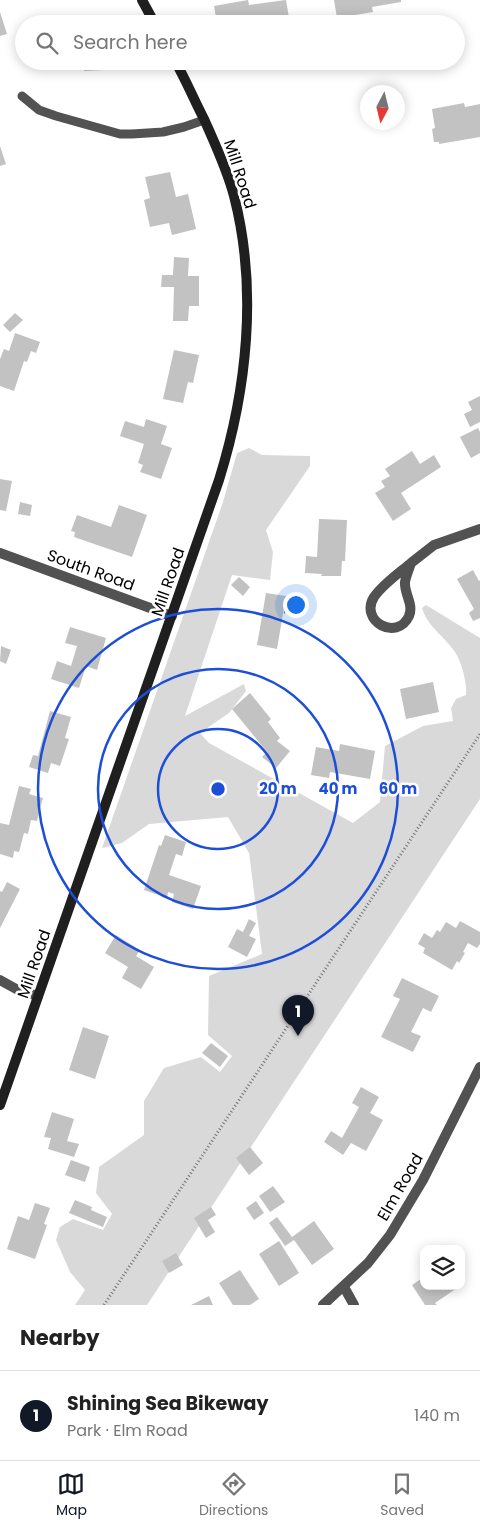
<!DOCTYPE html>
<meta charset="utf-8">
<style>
:root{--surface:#fff;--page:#f6f6f6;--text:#222;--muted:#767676;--line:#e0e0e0;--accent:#111827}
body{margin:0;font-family:Poppins,sans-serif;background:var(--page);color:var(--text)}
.controls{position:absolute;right:15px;bottom:15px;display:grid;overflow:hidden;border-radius:10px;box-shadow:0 2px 12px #0003}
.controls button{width:45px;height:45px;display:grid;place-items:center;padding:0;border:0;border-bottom:1px solid var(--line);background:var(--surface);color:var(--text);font:25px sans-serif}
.compass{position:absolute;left:360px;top:85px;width:45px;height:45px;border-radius:50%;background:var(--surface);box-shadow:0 2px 12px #0003;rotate:187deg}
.you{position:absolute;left:295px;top:604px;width:18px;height:18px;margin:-12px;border:4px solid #fff;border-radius:50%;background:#1a73e8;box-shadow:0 0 0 8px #1a73e833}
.badge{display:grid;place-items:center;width:32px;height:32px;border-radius:50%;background:var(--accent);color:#fff;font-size:16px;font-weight:700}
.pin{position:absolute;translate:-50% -41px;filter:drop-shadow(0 1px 2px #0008)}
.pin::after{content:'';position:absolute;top:26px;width:18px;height:15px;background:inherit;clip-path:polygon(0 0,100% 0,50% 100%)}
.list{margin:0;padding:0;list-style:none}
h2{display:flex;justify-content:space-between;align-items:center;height:65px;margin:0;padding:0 20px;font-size:21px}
h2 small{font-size:16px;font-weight:400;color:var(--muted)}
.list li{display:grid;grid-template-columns:32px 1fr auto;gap:15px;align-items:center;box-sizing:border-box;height:90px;padding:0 20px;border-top:1px solid var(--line)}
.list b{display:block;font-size:19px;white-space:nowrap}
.list p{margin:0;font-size:16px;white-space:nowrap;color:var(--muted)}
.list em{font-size:16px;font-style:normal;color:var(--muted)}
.icon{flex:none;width:28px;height:28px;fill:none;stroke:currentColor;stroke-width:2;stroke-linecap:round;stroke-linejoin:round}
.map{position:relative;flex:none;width:480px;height:1305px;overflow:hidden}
.search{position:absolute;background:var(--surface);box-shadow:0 2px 12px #0003;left:15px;right:15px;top:15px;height:55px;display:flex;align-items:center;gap:12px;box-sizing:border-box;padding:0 18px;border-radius:28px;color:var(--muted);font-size:19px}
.sheet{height:155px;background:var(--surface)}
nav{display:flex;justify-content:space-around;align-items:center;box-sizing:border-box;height:70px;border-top:1px solid var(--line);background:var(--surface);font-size:14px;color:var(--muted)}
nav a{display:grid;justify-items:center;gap:2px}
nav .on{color:var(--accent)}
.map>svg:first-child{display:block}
.green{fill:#d9d9d9}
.building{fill:#c2c2c2}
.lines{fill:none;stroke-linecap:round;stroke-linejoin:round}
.path{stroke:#747474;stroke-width:3;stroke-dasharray:1 2.5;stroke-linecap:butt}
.lane{stroke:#525252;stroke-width:9}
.street{stroke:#525252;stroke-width:10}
.secondary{stroke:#1f1f1f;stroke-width:10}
.ring{fill:none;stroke:#1d4ed8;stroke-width:2.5}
.labels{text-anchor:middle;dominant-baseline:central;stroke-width:5;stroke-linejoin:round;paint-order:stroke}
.street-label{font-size:16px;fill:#000;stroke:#fff}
.centre{fill:#1d4ed8;stroke:#fff;stroke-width:2.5}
.ring-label{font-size:15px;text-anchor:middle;font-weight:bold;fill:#1d4ed8;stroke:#fff;stroke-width:5;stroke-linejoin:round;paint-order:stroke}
</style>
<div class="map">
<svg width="480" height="1305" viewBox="0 0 480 1305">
<rect width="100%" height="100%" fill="#fff"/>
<path class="green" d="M 249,448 L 262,455 L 310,456 L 310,466 L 266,530 L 273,552 L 270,580 L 232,575 L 185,716 L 244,684 L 246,691 L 229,713 L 200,733 L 209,743 L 353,823 L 380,802 L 385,746 L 423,726 L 453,721 L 451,708 L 456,699 L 466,695 C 467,683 462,663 455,652 C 445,637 427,626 422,608 L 426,605 L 480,638 L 480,799 L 147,1305 L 75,1305 L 85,1290 L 70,1272 L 56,1240 L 60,1227 L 73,1219 L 103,1230 L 112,1214 L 96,1193 L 99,1167 L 144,1135 L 144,1101 L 164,1068 L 201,1057 L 220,1072 L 232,1056 L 208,1035 L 209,976 L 262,954 L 249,853 L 228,817 L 149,824 L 122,843 L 102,848 L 223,502 L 237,453 Z"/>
<path class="building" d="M 248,0 L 249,5 L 286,0 L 289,18 L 254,24 L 217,24 L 214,6 Z
M 334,0 L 401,0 L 401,2 L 372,7 L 373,12 L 337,18 Z
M 0,12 L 7,34 L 0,36 Z
M 64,21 L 64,24 L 43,24 L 43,22 Z
M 83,61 L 102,61 L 103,70 L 84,71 Z
M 464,103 L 465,107 L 480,104 L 480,137 L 439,144 L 439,142 L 434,142 L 432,129 L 435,128 L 432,109 Z
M 0,146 L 6,164 L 0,166 Z
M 170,172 L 176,197 L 188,194 L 196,229 L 172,235 L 169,223 L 150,227 L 144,200 L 150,198 L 145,177 Z
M 174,257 L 189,258 L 188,276 L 199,276 L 199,306 L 189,306 L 188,321 L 173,321 L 174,287 L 161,287 L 162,275 L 173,275 Z
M 15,313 L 23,320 L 10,332 L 3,325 Z
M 15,333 L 40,342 L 36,353 L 31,351 L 27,362 L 24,361 L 14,391 L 0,386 L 0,359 L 4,349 L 9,351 Z
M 174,350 L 199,355 L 193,383 L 188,382 L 183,403 L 163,399 Z
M 480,396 L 480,422 L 470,427 L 464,414 L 472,410 L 468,402 Z
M 146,419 L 167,426 L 161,444 L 172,448 L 161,479 L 140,472 L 143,465 L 138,463 L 144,444 L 120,436 L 125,421 L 144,427 Z
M 478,428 L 480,432 L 480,453 L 471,458 L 460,437 Z
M 412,451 L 420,464 L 434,455 L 441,467 L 401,493 L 411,509 L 393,521 L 375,493 L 385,487 L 381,481 L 390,476 L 385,469 Z
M 0,479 L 12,481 L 6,511 L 0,510 Z
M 20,502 L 32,505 L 30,516 L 18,514 Z
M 119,505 L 147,515 L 132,557 L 74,537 L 75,532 L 71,531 L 77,515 L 111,527 Z
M 319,519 L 347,520 L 345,561 L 342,561 L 341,576 L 321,576 L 322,574 L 305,573 L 306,556 L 317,557 Z
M 473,570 L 479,581 L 480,580 L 480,618 L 473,621 L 469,613 L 474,609 L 457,579 Z
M 239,577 L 250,587 L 243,596 L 231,585 Z
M 266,593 L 286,596 L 277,649 L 257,645 Z
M 70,627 L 106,638 L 97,670 L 86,666 L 79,688 L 51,679 L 57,661 L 71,666 L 77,646 L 65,643 Z
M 1,646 L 11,650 L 6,664 L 0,661 Z
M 433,682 L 439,712 L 406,719 L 400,689 Z
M 250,693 L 271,719 L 268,722 L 280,738 L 277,741 L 290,751 L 276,768 L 262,757 L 267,752 L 232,709 Z
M 50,711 L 71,717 L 65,738 L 69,739 L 60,766 L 51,763 L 48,773 L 29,767 L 33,755 L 38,756 Z
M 340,744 L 375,751 L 370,779 L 330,772 L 329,778 L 311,775 L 316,747 L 339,751 Z
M 19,786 L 31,789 L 29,794 L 43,798 L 37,821 L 31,820 L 28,834 L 24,833 L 19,852 L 14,851 L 13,858 L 0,854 L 0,823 L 9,825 Z
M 165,835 L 186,842 L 182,856 L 176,854 L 169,875 L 201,886 L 193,909 L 172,902 L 174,894 L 168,892 L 167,898 L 144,890 L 159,845 L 161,846 Z
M 7,882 L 20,889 L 0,928 L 0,891 L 2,892 Z
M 249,919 L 256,923 L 249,936 L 256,939 L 247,957 L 228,947 L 237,929 L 243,932 Z
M 460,921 L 480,932 L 480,944 L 477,948 L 468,943 L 463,952 L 465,953 L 459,963 L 457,961 L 452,970 L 423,953 L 425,948 L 418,944 L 424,933 L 432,938 L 437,930 L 440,932 L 446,922 L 456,928 Z
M 116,935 L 140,950 L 136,956 L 154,967 L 141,989 L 122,978 L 128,967 L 105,953 Z
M 402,978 L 439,996 L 431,1012 L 423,1008 L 411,1032 L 421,1036 L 413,1052 L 381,1037 L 400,999 L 393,996 Z
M 83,1027 L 109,1036 L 95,1079 L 69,1070 Z
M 211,1043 L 228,1056 L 220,1067 L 202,1053 Z
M 361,1087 L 379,1097 L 370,1113 L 383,1120 L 366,1151 L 351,1143 L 343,1155 L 324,1142 L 331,1131 L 342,1138 L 359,1107 L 352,1103 Z
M 52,1112 L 74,1119 L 67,1141 L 79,1144 L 74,1157 L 48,1149 L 51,1138 L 44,1137 Z
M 250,1147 L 263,1163 L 249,1175 L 236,1158 Z
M 71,1160 L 90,1167 L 85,1182 L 65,1175 Z
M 273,1186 L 285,1202 L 270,1212 L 259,1196 Z
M 75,1200 L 92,1207 L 91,1210 L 107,1217 L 103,1227 L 69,1213 Z
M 256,1201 L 264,1213 L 254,1220 L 246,1208 Z
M 35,1203 L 50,1208 L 44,1224 L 47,1225 L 35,1259 L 7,1249 L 18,1216 L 29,1220 Z
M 211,1207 L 216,1215 L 208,1220 L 215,1232 L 206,1238 L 194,1218 Z
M 277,1217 L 292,1237 L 314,1221 L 334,1249 L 312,1265 L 294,1240 L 285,1246 L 269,1223 Z
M 279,1241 L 299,1273 L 279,1286 L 259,1254 Z
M 176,1253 L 183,1265 L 169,1273 L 162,1261 Z
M 240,1270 L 259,1299 L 250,1305 L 233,1305 L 219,1283 Z
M 424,1277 L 424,1286 L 460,1286 L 435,1303 L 437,1305 L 425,1305 L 412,1285 Z
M 209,1296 L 213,1305 L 191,1305 Z"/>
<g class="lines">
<path class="path" d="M 284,612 L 301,615
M 104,1305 L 480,734"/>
<path class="lane" d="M 22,96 L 39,110 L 56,116 L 120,134 L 132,134 L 163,132 L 184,127 L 204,120"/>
<path class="street" d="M 0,553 L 172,616
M 411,563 C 409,569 406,576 405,582 C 404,594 414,604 409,616 C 397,642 359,621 374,597 C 383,584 399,573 411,563 Z
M 411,563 L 434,545 L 480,529
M 0,980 L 18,990 L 38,996
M 344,1287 L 354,1305
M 323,1305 L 368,1263 L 390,1235 L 423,1180 L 480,1067"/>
<path class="secondary" d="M 142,0 L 155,24
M 0,1105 L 219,480 C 247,390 258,289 234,196 C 227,169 215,144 204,119 C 194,100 186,80 175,61"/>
</g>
<g class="ring">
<circle cx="218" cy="789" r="60"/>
<circle cx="218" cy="789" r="120"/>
<circle cx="218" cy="789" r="180"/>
</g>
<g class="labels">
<g class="street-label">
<text transform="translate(240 174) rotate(72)">Mill Road</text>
<text transform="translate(91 570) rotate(20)">South Road</text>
<text transform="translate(168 582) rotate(-71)">Mill Road</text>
<text transform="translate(34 964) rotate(-71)">Mill Road</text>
<text transform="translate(400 1187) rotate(-60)">Elm Road</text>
</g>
</g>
<circle cx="218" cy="789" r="8" class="centre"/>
<g class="ring-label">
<text x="278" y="794">20 m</text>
<text x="338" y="794">40 m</text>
<text x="398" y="794">60 m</text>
</g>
</svg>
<div class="controls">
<button><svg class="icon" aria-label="layers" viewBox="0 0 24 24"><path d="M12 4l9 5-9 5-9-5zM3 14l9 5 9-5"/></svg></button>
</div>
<svg class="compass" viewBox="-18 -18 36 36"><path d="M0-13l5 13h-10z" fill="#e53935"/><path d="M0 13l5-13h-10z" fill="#767676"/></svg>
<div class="you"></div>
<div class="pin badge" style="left:298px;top:1036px">1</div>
<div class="search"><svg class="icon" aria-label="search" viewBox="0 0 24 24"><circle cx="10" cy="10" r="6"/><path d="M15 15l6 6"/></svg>Search here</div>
</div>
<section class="sheet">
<h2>Nearby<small></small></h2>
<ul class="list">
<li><span class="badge">1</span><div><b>Shining Sea Bikeway</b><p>Park · Elm Road</p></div><em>140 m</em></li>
</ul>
</section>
<nav>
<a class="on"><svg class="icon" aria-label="map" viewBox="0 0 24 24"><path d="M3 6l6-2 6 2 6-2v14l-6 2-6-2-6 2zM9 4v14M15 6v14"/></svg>Map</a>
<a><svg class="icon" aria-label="directions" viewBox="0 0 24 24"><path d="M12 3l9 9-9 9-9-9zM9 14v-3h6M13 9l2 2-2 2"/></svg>Directions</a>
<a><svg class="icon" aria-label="saved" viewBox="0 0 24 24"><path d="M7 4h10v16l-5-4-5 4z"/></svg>Saved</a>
</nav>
